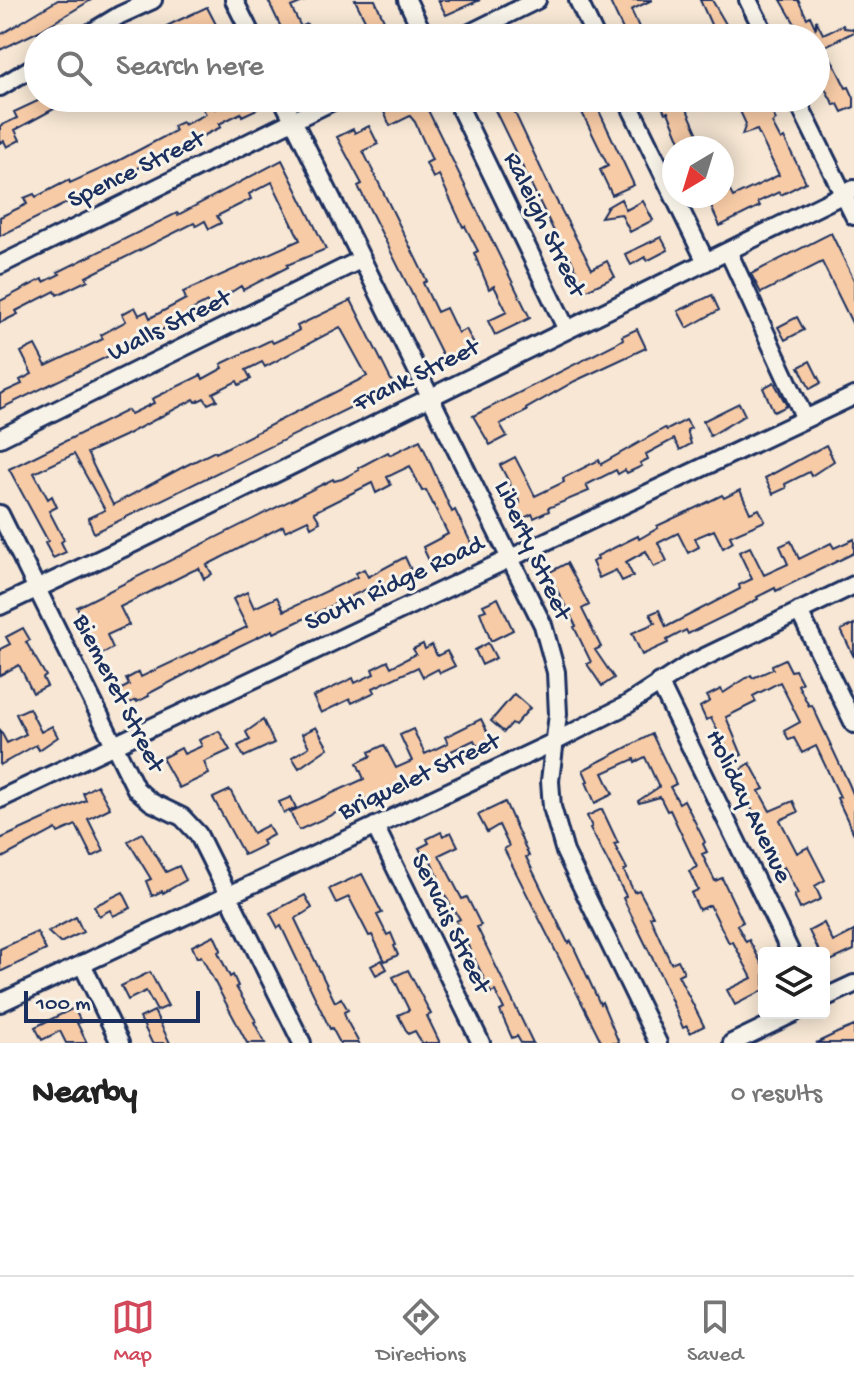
<!DOCTYPE html>
<style>
:root{--surface:#fff;--page:#f2f2f2;--text:#222;--muted:#767676;--line:#e0e0e0;--accent:#d1495b}
body{margin:0;font-family:"Gochi Hand",sans-serif;background:var(--page);color:var(--text)}
.controls{position:absolute;right:24px;bottom:24px;display:grid;overflow:hidden;border-radius:8px;box-shadow:0 4px 20px #0003}
.controls button{width:72px;height:72px;display:grid;place-items:center;padding:0;border:0;border-bottom:2px solid var(--line);background:var(--surface);color:var(--text);font:40px sans-serif}
.compass{position:absolute;left:662px;top:136px;width:72px;height:72px;border-radius:50%;background:var(--surface);box-shadow:0 4px 20px #0003;rotate:218deg}
.scale{position:absolute;left:24px;bottom:20px;width:176px;box-sizing:border-box;padding-left:8px;border:4px solid #1b2f5e;border-top:0;font-size:22px;line-height:28px;white-space:nowrap;color:#1b2f5e;-webkit-text-stroke:6px #f7f3e8;paint-order:stroke}
.list{margin:0;padding:0;list-style:none}
h2{display:flex;justify-content:space-between;align-items:center;height:104px;margin:0;padding:0 32px;font-size:34px}
h2 small{font-size:26px;font-weight:400;color:var(--muted)}
.icon{flex:none;width:44px;height:44px;fill:none;stroke:currentColor;stroke-width:2;stroke-linecap:round;stroke-linejoin:round}
.map{position:relative;flex:none;width:854px;height:1043px;overflow:hidden}
.search{position:absolute;background:var(--surface);box-shadow:0 4px 20px #0003;left:24px;right:24px;top:24px;height:88px;display:flex;align-items:center;gap:20px;box-sizing:border-box;padding:0 28px;border-radius:44px;color:var(--muted);font-size:30px}
.sheet{height:232px;background:var(--surface)}
nav{display:flex;justify-content:space-around;align-items:center;box-sizing:border-box;height:112px;border-top:2px solid var(--line);background:var(--surface);font-size:22px;color:var(--muted)}
nav a{display:grid;justify-items:center;gap:4px}
nav .on{color:var(--accent)}
.map>svg:first-child{display:block}
.building{fill:#f7cba6;stroke:#1b2f5e;stroke-width:2;fill-rule:evenodd}
.lines{fill:none;stroke-linecap:round;stroke-linejoin:round}
.minor-casing{stroke:#1b2f5e;stroke-width:22}
.minor{stroke:#f7f3e8;stroke-width:16}
.labels{text-anchor:middle;dominant-baseline:central;stroke-width:6;stroke-linejoin:round;paint-order:stroke}
.street-label{font-size:26px;fill:#1b2f5e;stroke:#f7f3e8}
</style>
<div class="map">
<svg width="854" height="1043" viewBox="0 0 854 1043">
<rect width="100%" height="100%" fill="#f7e7d4"/>
<filter id="ink" filterUnits="userSpaceOnUse"><feTurbulence type="fractalNoise" baseFrequency=".0125" numOctaves="2"/><feDisplacementMap in="SourceGraphic" scale="16" xChannelSelector="R" yChannelSelector="G"/><feConvolveMatrix kernelMatrix="1 2 1 2 8 2 1 2 1" color-interpolation-filters="sRGB"/></filter>
<g filter="url(#ink)">
<path class="building" d="M 58,0 L 91,0 L 41,30 L 0,50 L 0,35 Z
M 268,0 L 307,0 L 291,7 L 301,27 L 307,24 L 314,38 L 286,38 Z
M 355,0 L 375,0 L 392,38 L 374,38 Z
M 438,0 L 480,0 L 446,15 Z
M 609,0 L 652,0 L 631,10 L 644,38 L 627,38 Z
M 700,0 L 712,0 L 734,38 L 717,38 Z
M 781,0 L 798,0 L 807,18 L 810,16 L 816,29 L 816,20 L 823,34 L 843,25 L 844,28 L 854,29 L 854,32 L 825,46 L 846,88 L 849,87 L 854,98 L 854,107 L 842,112 L 838,104 L 834,105 L 816,72 L 816,38 L 797,38 L 802,36 Z
M 207,7 L 223,38 L 142,38 L 175,22 Z
M 558,25 L 564,38 L 532,38 Z
M 44,98 L 74,98 L 15,130 L 20,140 L 7,147 L 4,141 L 0,143 L 0,126 L 17,118 L 14,112 Z
M 237,98 L 252,98 L 257,109 L 242,116 L 241,113 L 219,124 L 221,127 L 185,145 L 0,236 L 0,217 L 27,204 L 24,198 L 34,194 L 36,197 L 69,180 L 70,183 L 116,162 L 175,131 L 173,126 L 182,122 L 184,125 L 206,114 L 203,109 L 212,104 L 215,109 Z
M 409,98 L 422,98 L 530,318 L 495,335 L 488,321 L 507,312 L 494,286 L 489,289 L 474,253 L 478,251 L 465,226 L 463,227 L 439,175 L 433,178 L 426,163 L 432,160 L 415,122 L 410,116 L 390,126 L 384,112 Z
M 489,98 L 508,98 L 552,192 L 592,269 L 607,261 L 615,277 L 582,292 L 575,277 L 579,276 L 569,255 L 566,256 Z
M 575,98 L 593,98 L 634,185 L 612,195 L 600,170 L 608,166 Z
M 658,98 L 682,98 L 704,148 L 683,148 L 668,112 L 665,113 Z
M 743,98 L 765,98 L 776,120 L 772,123 L 781,140 L 784,138 L 806,182 L 781,195 L 779,192 L 758,202 L 760,206 L 720,226 L 706,196 L 722,196 L 722,176 L 733,197 L 779,175 L 757,130 L 742,135 L 746,124 L 739,109 L 747,105 Z
M 369,126 L 378,144 L 363,151 L 427,281 L 423,283 L 437,312 L 446,308 L 458,333 L 466,329 L 475,346 L 453,357 L 451,355 L 444,358 L 358,186 L 362,184 L 337,137 L 353,129 L 355,133 Z
M 282,160 L 326,249 L 287,265 L 288,267 L 243,290 L 241,286 L 209,306 L 207,302 L 188,312 L 189,315 L 183,319 L 160,331 L 140,340 L 138,336 L 119,345 L 121,350 L 0,409 L 0,394 L 22,384 L 20,380 L 32,374 L 21,352 L 35,345 L 46,366 L 103,339 L 101,335 L 126,321 L 122,314 L 135,307 L 139,315 L 147,311 L 150,318 L 186,299 L 183,292 L 300,240 L 272,182 L 249,194 L 251,199 L 217,216 L 221,223 L 209,229 L 205,221 L 196,226 L 194,223 L 86,277 L 88,280 L 57,295 L 55,291 L 16,311 L 18,314 L 0,323 L 0,301 L 42,279 L 44,282 L 60,274 L 58,272 L 177,213 L 178,215 Z
M 621,199 L 626,210 L 643,201 L 653,220 L 630,232 L 621,214 L 601,217 L 607,207 Z
M 831,233 L 854,280 L 854,327 L 822,262 L 761,293 L 751,274 Z
M 661,237 L 668,250 L 647,261 L 645,257 L 631,265 L 625,254 Z
M 712,295 L 719,310 L 687,328 L 678,311 Z
M 351,300 L 394,386 L 94,533 L 88,518 L 105,510 L 74,454 L 34,473 L 48,499 L 52,496 L 57,507 L 49,511 L 64,540 L 61,542 L 66,552 L 53,558 L 45,543 L 48,541 L 9,469 L 128,410 L 131,414 L 154,403 L 152,399 L 201,375 L 203,379 L 223,368 L 221,364 L 271,340 L 273,343 L 292,334 L 299,330 L 297,326 ZM 340,327 L 367,376 L 216,453 L 215,451 L 183,467 L 113,505 L 87,453 L 124,436 L 194,399 L 196,402 L 204,398 L 208,404 L 217,400 L 213,393 L 237,381 L 239,385 L 251,379 L 246,370 L 262,362 L 265,367 Z
M 797,317 L 804,330 L 785,340 L 778,327 Z
M 637,329 L 646,348 L 575,381 L 526,409 L 527,411 L 500,424 L 507,436 L 490,445 L 473,416 L 615,344 L 623,339 L 622,336 Z
M 810,361 L 821,383 L 810,389 L 799,367 Z
M 774,382 L 787,406 L 774,412 L 763,388 Z
M 739,403 L 745,415 L 710,436 L 703,421 Z
M 686,420 L 691,428 L 687,430 L 691,444 L 680,450 L 674,439 L 646,454 L 648,459 L 640,463 L 642,466 L 627,473 L 625,470 L 618,474 L 616,470 L 586,485 L 589,491 L 548,508 L 549,511 L 534,518 L 532,514 L 522,519 L 515,505 L 520,503 L 500,465 L 515,457 L 535,496 L 564,482 L 563,478 L 599,460 L 601,464 L 665,428 L 667,430 Z
M 420,440 L 452,512 L 455,510 L 472,545 L 446,558 L 449,562 L 433,569 L 425,552 L 423,547 L 448,534 L 426,490 L 422,491 L 410,466 L 387,477 L 391,485 L 376,493 L 372,483 L 314,512 L 320,522 L 311,527 L 308,520 L 285,531 L 283,526 L 207,565 L 212,574 L 204,579 L 199,568 L 192,571 L 120,607 L 129,625 L 107,635 L 113,648 L 100,655 L 77,607 L 333,479 L 334,481 L 342,479 L 359,470 L 358,468 L 388,452 L 390,455 Z
M 826,445 L 834,461 L 811,476 L 809,472 L 785,484 L 786,488 L 773,494 L 765,478 Z
M 740,490 L 750,513 L 759,509 L 765,521 L 730,536 L 733,542 L 723,548 L 714,530 L 695,538 L 699,547 L 688,553 L 678,533 L 658,543 L 667,561 L 654,567 L 646,551 L 626,562 L 633,576 L 622,581 L 616,570 L 599,578 L 592,562 L 598,559 L 597,556 L 638,536 L 639,539 L 658,528 L 657,526 L 706,503 L 722,495 L 724,498 Z
M 854,539 L 854,553 L 776,591 L 775,588 L 757,597 L 758,599 L 743,607 L 688,634 L 686,630 L 667,640 L 668,643 L 642,655 L 632,633 L 655,623 L 650,614 L 659,610 L 666,627 L 740,589 L 739,585 L 752,579 L 739,552 L 750,547 L 764,575 L 788,564 L 780,546 L 791,541 L 799,559 L 831,543 L 834,548 Z
M 405,557 L 412,572 L 381,587 L 379,583 L 274,633 L 273,630 L 239,646 L 148,694 L 149,696 L 137,702 L 136,700 L 125,705 L 118,691 L 129,685 L 126,679 L 139,672 L 141,677 L 247,627 L 233,599 L 247,592 L 254,608 L 277,597 L 284,611 L 357,577 L 356,573 L 364,569 L 368,577 Z
M 567,563 L 589,605 L 582,609 L 601,647 L 595,650 L 614,678 L 602,686 L 587,664 L 591,662 L 574,627 L 576,626 L 548,573 Z
M 498,598 L 513,630 L 491,641 L 480,612 L 486,610 L 483,605 Z
M 854,624 L 854,657 L 841,630 Z
M 23,628 L 30,640 L 26,642 L 46,676 L 43,678 L 47,686 L 33,693 L 19,665 L 0,675 L 0,649 L 10,644 L 6,637 Z
M 488,643 L 496,658 L 482,665 L 475,650 Z
M 423,644 L 425,649 L 432,645 L 437,656 L 447,651 L 455,666 L 440,673 L 438,669 L 423,677 L 418,667 L 373,688 L 375,692 L 352,703 L 350,699 L 321,713 L 313,697 L 353,678 L 355,683 L 374,674 L 372,669 L 388,661 L 391,667 L 416,654 L 413,649 Z
M 785,659 L 791,671 L 795,670 L 802,683 L 798,685 L 809,706 L 812,705 L 849,784 L 854,796 L 854,834 L 837,798 L 840,797 L 816,746 L 802,753 L 794,738 L 789,740 L 784,731 L 800,722 L 780,682 L 753,696 L 756,702 L 726,717 L 742,755 L 728,761 L 721,747 L 725,745 L 711,718 L 706,720 L 700,707 L 710,701 L 707,696 L 721,689 L 723,693 L 751,675 L 753,678 L 773,669 L 772,665 Z
M 514,694 L 530,708 L 515,725 L 512,723 L 504,732 L 491,721 Z
M 29,708 L 41,732 L 52,726 L 58,737 L 39,750 L 36,745 L 0,765 L 0,730 L 7,743 L 26,734 L 16,714 Z
M 481,719 L 491,739 L 477,746 L 474,740 L 443,755 L 446,760 L 414,777 L 299,830 L 290,812 L 364,779 L 357,763 L 371,756 L 369,752 L 384,745 L 396,768 L 412,761 L 400,735 L 413,729 L 425,754 L 448,743 L 445,737 Z
M 263,720 L 274,743 L 244,757 L 238,746 L 250,740 L 246,732 Z
M 316,727 L 328,748 L 299,768 L 292,757 L 309,747 L 302,734 Z
M 219,731 L 230,750 L 204,762 L 209,774 L 179,788 L 162,758 L 181,748 L 184,754 L 202,746 L 199,740 Z
M 652,734 L 676,784 L 670,787 L 679,803 L 684,800 L 705,842 L 703,844 L 707,852 L 702,854 L 715,881 L 722,878 L 743,922 L 737,925 L 746,942 L 749,940 L 764,968 L 764,990 L 735,1005 L 727,990 L 752,978 L 733,942 L 729,943 L 710,905 L 699,910 L 691,893 L 698,890 L 689,871 L 697,867 L 670,810 L 667,811 L 660,797 L 639,803 L 638,801 L 659,787 L 645,757 L 635,762 L 634,759 L 603,773 L 613,794 L 595,803 L 586,782 L 588,781 L 583,770 Z
M 750,763 L 764,789 L 759,791 L 770,811 L 793,801 L 798,812 L 780,820 L 797,853 L 808,847 L 825,880 L 815,886 L 821,899 L 800,909 L 794,895 L 798,894 L 784,867 L 781,869 L 773,855 L 776,854 L 748,802 L 736,773 Z
M 97,785 L 110,808 L 88,819 L 104,851 L 92,857 L 76,825 L 58,833 L 56,829 L 0,859 L 0,839 L 86,800 L 83,793 Z
M 230,790 L 253,833 L 268,825 L 273,835 L 262,841 L 264,845 L 244,855 L 213,798 Z
M 291,797 L 296,808 L 284,813 L 279,802 Z
M 505,802 L 529,856 L 526,857 L 568,943 L 571,941 L 600,1004 L 602,1002 L 619,1043 L 602,1043 L 504,849 L 509,846 L 499,825 L 487,832 L 478,815 Z
M 602,809 L 618,843 L 614,844 L 627,869 L 624,871 L 634,892 L 639,890 L 653,916 L 650,917 L 671,963 L 678,960 L 684,972 L 678,975 L 704,1026 L 690,1033 L 687,1026 L 683,1028 L 677,1014 L 662,978 L 623,898 L 626,896 L 590,828 L 592,827 L 587,816 Z
M 441,832 L 443,836 L 451,832 L 458,846 L 439,855 L 462,899 L 467,897 L 481,925 L 477,927 L 533,1043 L 521,1043 L 517,1036 L 512,1038 L 500,1011 L 504,1009 L 495,991 L 491,993 L 456,921 L 460,919 L 435,880 L 438,876 L 430,859 L 426,861 L 419,848 L 429,843 L 427,839 Z
M 142,833 L 166,872 L 179,866 L 186,880 L 163,893 L 162,891 L 152,896 L 146,881 L 151,879 L 128,841 Z
M 362,874 L 382,913 L 377,915 L 387,935 L 391,933 L 396,945 L 394,946 L 398,955 L 385,961 L 372,935 L 369,936 L 349,897 L 336,903 L 329,889 Z
M 123,892 L 131,908 L 113,916 L 110,910 L 99,916 L 94,906 Z
M 305,895 L 312,908 L 295,919 L 335,1002 L 341,998 L 348,1010 L 344,1012 L 347,1021 L 359,1043 L 340,1043 L 332,1028 L 330,1029 L 281,926 L 278,928 L 270,913 Z
M 76,917 L 83,932 L 60,943 L 48,932 Z
M 824,923 L 833,942 L 854,931 L 854,950 L 824,964 L 824,953 L 820,953 L 809,931 Z
M 37,932 L 46,950 L 0,972 L 0,949 Z
M 214,935 L 221,950 L 218,952 L 230,977 L 233,975 L 238,986 L 236,987 L 256,1021 L 254,1022 L 265,1043 L 247,1043 L 201,956 L 197,958 L 192,946 Z
M 382,960 L 387,969 L 376,975 L 371,966 Z
M 408,970 L 431,1014 L 427,1016 L 440,1043 L 422,1043 L 415,1031 L 408,1034 L 398,1015 L 409,1010 L 393,977 Z
M 150,972 L 168,1006 L 157,1011 L 146,991 L 128,1000 L 121,986 Z
M 74,1008 L 81,1022 L 77,1023 L 87,1043 L 66,1043 L 60,1031 L 42,1040 L 35,1027 Z
M 154,1011 L 170,1043 L 152,1043 L 140,1018 Z
M 854,1026 L 854,1043 L 816,1043 L 837,1033 Z"/>
<g class="lines">
<defs>
<path id="minor" d="M 234,0 L 253,38
M 407,0 L 425,38
M 578,0 L 596,38
M 748,0 L 767,38
M 82,38 L 120,15 L 153,0
M 460,38 L 537,0
M 0,87 L 38,64
M 282,98 L 543,625 L 556,672 L 558,714 L 550,781 L 552,807 L 565,852 L 658,1043
M 455,98 L 567,330
M 626,98 L 706,262
M 796,98 L 854,216
M 728,251 L 805,419
M 0,265 L 339,98
M 0,438 L 362,259
M 0,514 L 136,789 L 151,802 L 182,817 L 198,834 L 302,1043
M 0,606 L 134,543 L 854,189
M 799,611 L 854,724
M 659,682 L 791,953
M 0,799 L 854,396
M 375,826 L 481,1043
M 82,964 L 120,1043
M 824,998 L 854,984
M 0,1003 L 554,742 L 625,706 L 688,665 L 854,585
M 732,1043 L 794,1013"/>
</defs>
<use href="#minor" class="minor-casing"/>
<use href="#minor" class="minor"/>
</g>
</g>
<g class="labels">
<g class="street-label">
<text transform="translate(137 171) rotate(-26)">Spence Street</text>
<text transform="translate(543 225) rotate(64)">Raleigh Street</text>
<text transform="translate(170 327) rotate(-26)">Walls Street</text>
<text transform="translate(417 377) rotate(-26)">Frank Street</text>
<text transform="translate(531 551) rotate(65)">Liberty Street</text>
<text transform="translate(395 585) rotate(-25)">South Ridge Road</text>
<text transform="translate(117 694) rotate(63)">Biemeret Street</text>
<text transform="translate(420 778) rotate(-25)">Briquelet Street</text>
<text transform="translate(747 807) rotate(64)">Holiday Avenue</text>
<text transform="translate(449 924) rotate(64)">Servais Street</text>
</g>
</g>
</svg>
<div class="controls">
<button><svg class="icon" aria-label="layers" viewBox="0 0 24 24"><path d="M12 4l9 5-9 5-9-5zM3 14l9 5 9-5"/></svg></button>
</div>
<svg class="compass" viewBox="-18 -18 36 36"><path d="M0-13l5 13h-10z" fill="#e53935"/><path d="M0 13l5-13h-10z" fill="#767676"/></svg>
<div class="scale">100 m</div>
<div class="search"><svg class="icon" aria-label="search" viewBox="0 0 24 24"><circle cx="10" cy="10" r="6"/><path d="M15 15l6 6"/></svg>Search here</div>
</div>
<section class="sheet">
<h2>Nearby<small>0 results</small></h2>
<ul class="list">
</ul>
</section>
<nav>
<a class="on"><svg class="icon" aria-label="map" viewBox="0 0 24 24"><path d="M3 6l6-2 6 2 6-2v14l-6 2-6-2-6 2zM9 4v14M15 6v14"/></svg>Map</a>
<a><svg class="icon" aria-label="directions" viewBox="0 0 24 24"><path d="M12 3l9 9-9 9-9-9zM9 14v-3h6M13 9l2 2-2 2"/></svg>Directions</a>
<a><svg class="icon" aria-label="saved" viewBox="0 0 24 24"><path d="M7 4h10v16l-5-4-5 4z"/></svg>Saved</a>
</nav>
